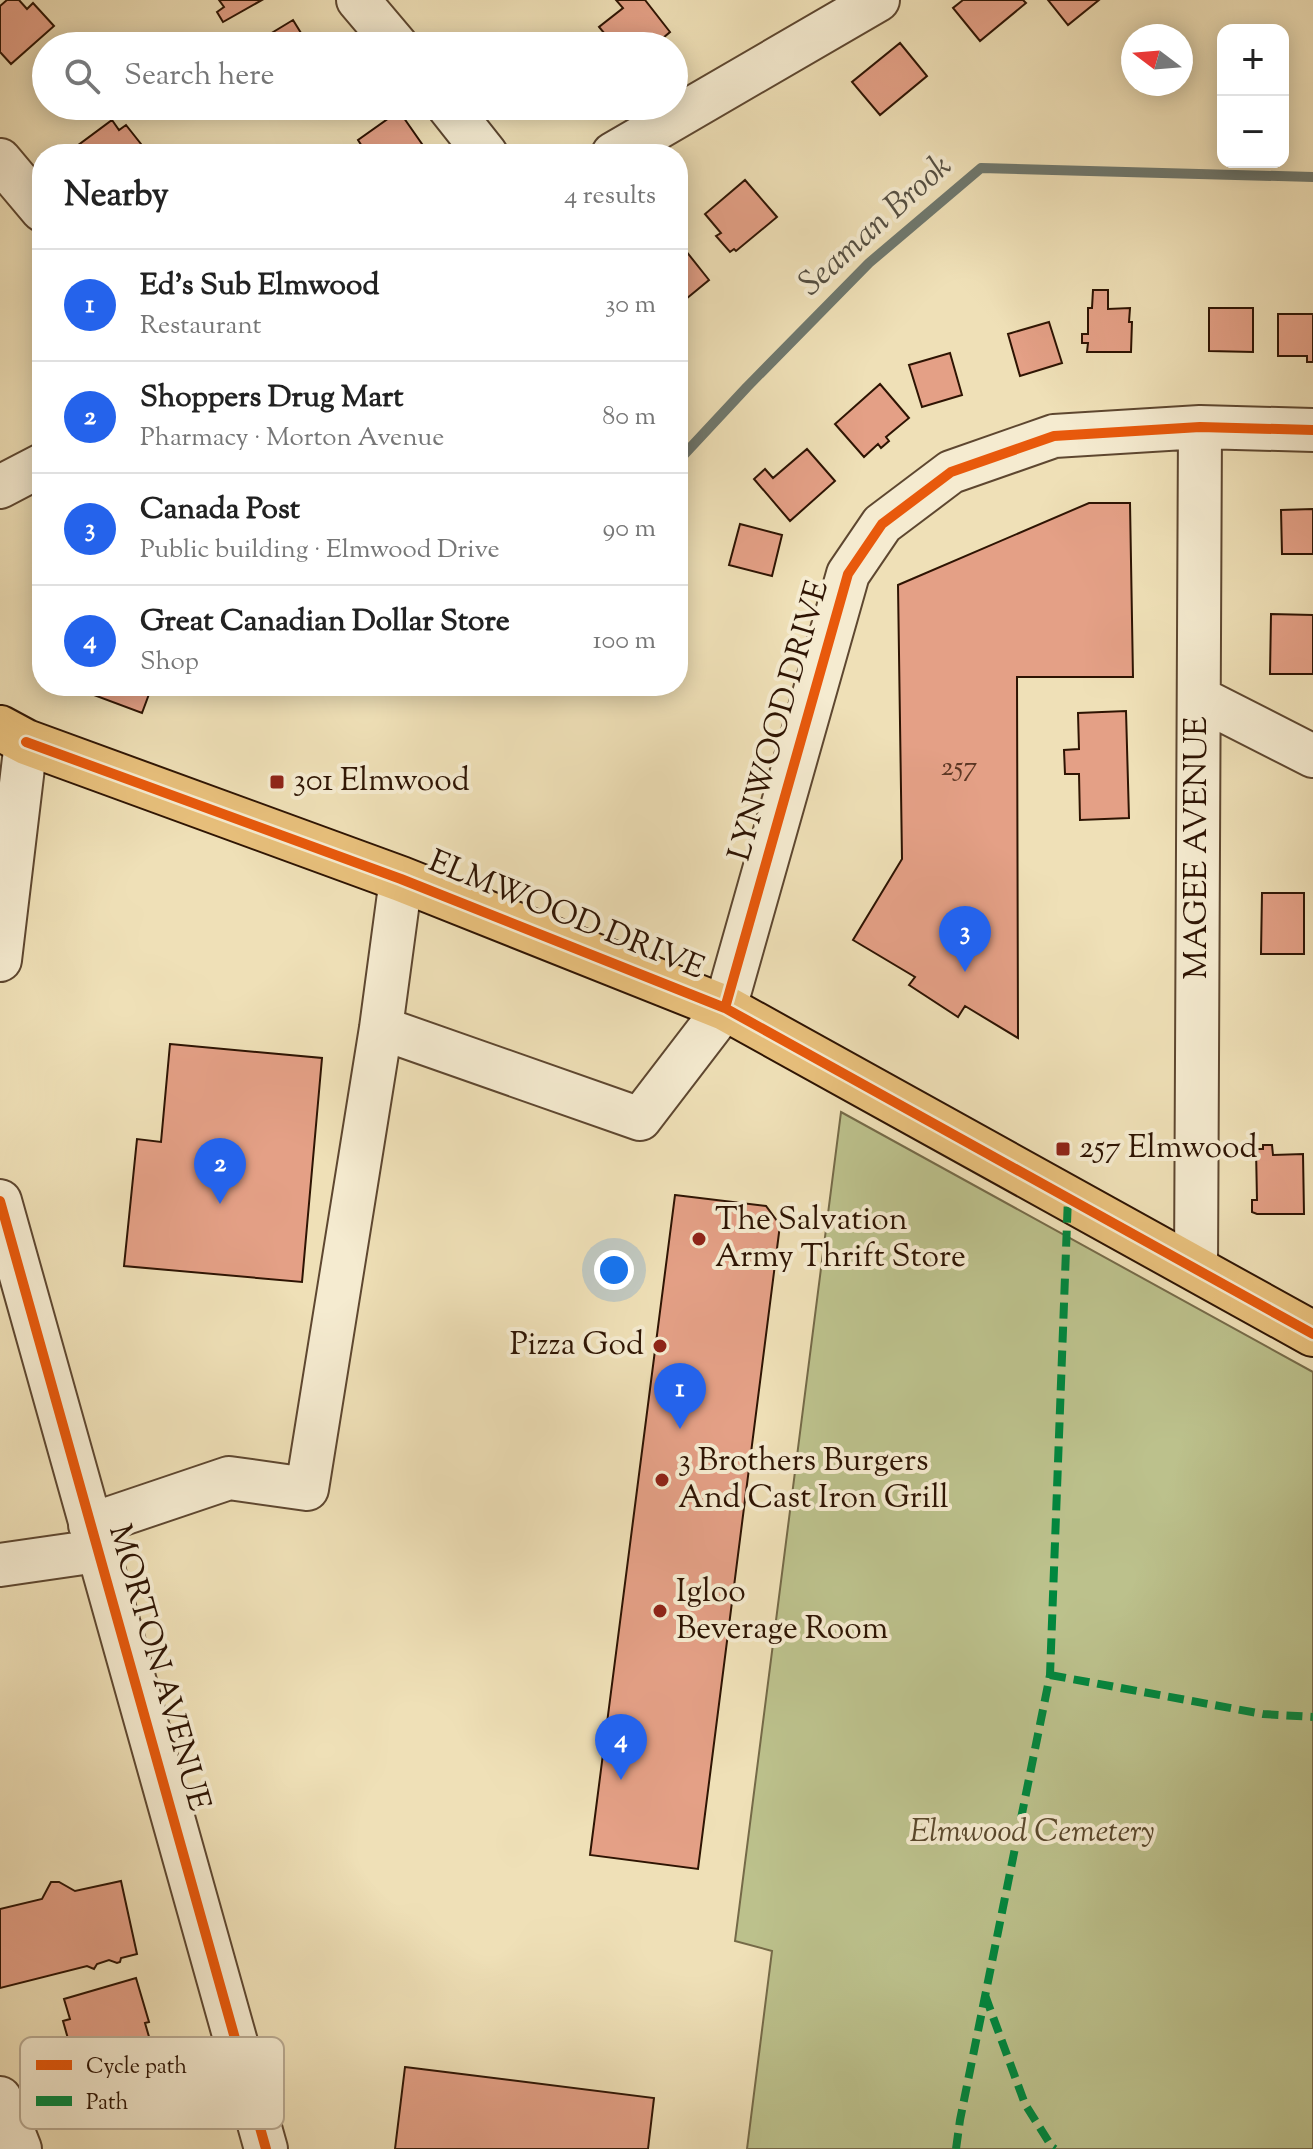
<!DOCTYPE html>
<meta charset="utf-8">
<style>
:root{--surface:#fff;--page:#f2f2f2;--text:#222;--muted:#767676;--line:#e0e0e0;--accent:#2563eb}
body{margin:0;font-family:"Sorts Mill Goudy",serif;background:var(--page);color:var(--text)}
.controls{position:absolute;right:24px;top:24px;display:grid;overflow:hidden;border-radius:16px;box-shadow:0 4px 20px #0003}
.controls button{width:72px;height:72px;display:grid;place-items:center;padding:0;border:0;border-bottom:2px solid var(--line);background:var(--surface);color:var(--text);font:40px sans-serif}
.compass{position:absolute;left:1121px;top:24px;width:72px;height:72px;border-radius:50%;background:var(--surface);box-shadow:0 4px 20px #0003;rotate:286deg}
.you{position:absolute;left:614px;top:1270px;width:28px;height:28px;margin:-20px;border:6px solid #fff;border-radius:50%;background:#1a73e8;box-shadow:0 0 0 12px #1a73e833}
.badge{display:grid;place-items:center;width:52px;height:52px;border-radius:50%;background:var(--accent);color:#fff;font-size:26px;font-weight:700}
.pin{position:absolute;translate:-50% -66px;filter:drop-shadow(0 2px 4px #0008)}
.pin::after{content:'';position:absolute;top:42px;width:28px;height:24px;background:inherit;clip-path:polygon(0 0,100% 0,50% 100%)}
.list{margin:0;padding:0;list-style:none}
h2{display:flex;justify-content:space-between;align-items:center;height:104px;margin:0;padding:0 32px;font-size:34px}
h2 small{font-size:26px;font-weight:400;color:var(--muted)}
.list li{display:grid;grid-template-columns:52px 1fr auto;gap:24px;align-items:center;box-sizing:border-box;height:112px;padding:0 32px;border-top:2px solid var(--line)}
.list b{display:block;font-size:30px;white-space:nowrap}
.list p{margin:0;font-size:26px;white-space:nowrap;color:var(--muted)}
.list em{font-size:26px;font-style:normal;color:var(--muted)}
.icon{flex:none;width:44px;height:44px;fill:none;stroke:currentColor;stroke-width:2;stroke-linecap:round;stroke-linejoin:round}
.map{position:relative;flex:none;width:1313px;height:2149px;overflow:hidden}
.search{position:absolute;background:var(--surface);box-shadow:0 4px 20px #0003;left:32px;top:32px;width:656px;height:88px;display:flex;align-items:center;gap:20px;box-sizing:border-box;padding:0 28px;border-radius:44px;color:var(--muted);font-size:30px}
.panel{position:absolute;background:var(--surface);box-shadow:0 4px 20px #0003;left:32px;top:144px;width:656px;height:552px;border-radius:32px}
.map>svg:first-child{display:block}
.green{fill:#bcc18c;stroke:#756a48;stroke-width:2}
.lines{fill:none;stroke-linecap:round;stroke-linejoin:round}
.stream{stroke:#6f786e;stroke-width:10}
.building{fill:#e4a086;stroke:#2e1403;stroke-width:2}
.minor-casing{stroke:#5e4730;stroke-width:46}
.major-casing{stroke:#2e1403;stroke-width:48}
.minor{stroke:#f5ebd0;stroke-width:42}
.major{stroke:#e8c07c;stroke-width:44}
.quiet{stroke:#00873e;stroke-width:8;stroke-dasharray:16 8;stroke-linecap:butt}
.cycleway-casing{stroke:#f5ebd0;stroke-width:15}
.cycleway{stroke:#e8590c;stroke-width:10}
.poi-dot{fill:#8f2418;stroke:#f5ebd0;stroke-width:3}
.labels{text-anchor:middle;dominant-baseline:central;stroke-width:8;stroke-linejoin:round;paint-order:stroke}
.number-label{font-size:28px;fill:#5c3724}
.street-label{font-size:32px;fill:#2e1403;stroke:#f5ebd0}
.poi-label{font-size:32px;fill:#2e1403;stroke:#f5ebd0;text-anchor:start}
.park-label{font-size:32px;font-style:italic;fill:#59482c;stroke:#f5ebd0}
.water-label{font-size:34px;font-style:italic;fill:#544e41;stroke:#f5ebd0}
.key{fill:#f5ebd0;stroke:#b9aa92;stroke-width:2}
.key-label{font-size:22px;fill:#2e1403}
</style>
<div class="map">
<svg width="1313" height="2149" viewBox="0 0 1313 2149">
<rect width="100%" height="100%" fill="#efe0b7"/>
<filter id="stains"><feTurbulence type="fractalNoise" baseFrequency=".0025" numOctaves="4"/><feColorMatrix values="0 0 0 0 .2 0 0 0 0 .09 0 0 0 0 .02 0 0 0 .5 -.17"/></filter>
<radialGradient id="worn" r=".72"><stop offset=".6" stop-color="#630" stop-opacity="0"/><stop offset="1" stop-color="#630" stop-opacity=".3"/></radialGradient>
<path class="green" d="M 841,1112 L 1313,1372 L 1313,2149 L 747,2149 L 772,1951 L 735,1941 Z"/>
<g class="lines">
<path class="stream" d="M 678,461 L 747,387 L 869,263 L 981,168 L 1313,177"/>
</g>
<path class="building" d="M 7,0 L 19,0 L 27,9 L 33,3 L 54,26 L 11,64 L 0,52 L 0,6 Z
M 219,0 L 262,0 L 223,22 L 217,12 L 224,7 Z
M 616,0 L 645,0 L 670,32 L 656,44 L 658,46 L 615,46 L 599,27 L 623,8 Z
M 963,0 L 1023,0 L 1026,3 L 980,41 L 953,8 Z
M 1048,0 L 1099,0 L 1068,25 Z
M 293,20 L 309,46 L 250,46 Z
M 900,43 L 927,76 L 880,115 L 852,82 Z
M 399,111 L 429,154 L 367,154 L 358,140 Z
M 112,120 L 119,130 L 126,125 L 141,144 L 128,154 L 84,154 L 77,146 Z
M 745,180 L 777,217 L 736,251 L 734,249 L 730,252 L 716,236 L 721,233 L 705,214 Z
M 678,241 L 709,280 L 680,304 L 678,302 Z
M 1093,290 L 1108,290 L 1108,309 L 1130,308 L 1129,322 L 1132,322 L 1131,352 L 1087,352 L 1088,343 L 1082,343 L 1082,334 L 1088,334 L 1088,308 L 1092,308 Z
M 1209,308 L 1253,308 L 1253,352 L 1209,351 Z
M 1278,314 L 1313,314 L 1313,362 L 1307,362 L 1307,356 L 1278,356 Z
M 1049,322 L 1062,363 L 1020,376 L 1008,334 Z
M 950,353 L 962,395 L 922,407 L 909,365 Z
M 880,384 L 909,418 L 886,437 L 889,441 L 881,448 L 878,444 L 864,457 L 835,424 Z
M 807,449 L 835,481 L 790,521 L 754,479 L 765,469 L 773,478 Z
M 1089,503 L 1130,503 L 1133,677 L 1017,677 L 1018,1038 L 965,1006 L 958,1017 L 909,985 L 915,977 L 853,940 L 902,859 L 898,585 Z
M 1313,509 L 1313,554 L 1282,554 L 1281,510 Z
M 740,524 L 782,535 L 772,576 L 729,565 Z
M 1271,614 L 1313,615 L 1313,674 L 1270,674 Z
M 76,686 L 152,686 L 142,713 L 75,688 Z
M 1126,711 L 1129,818 L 1080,820 L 1079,774 L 1065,774 L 1064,750 L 1079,749 L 1078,713 Z
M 1262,893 L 1304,893 L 1304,954 L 1261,954 Z
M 170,1044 L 322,1058 L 302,1282 L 124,1266 L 137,1139 L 161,1142 Z
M 1263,1145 L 1272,1145 L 1273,1155 L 1303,1154 L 1304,1214 L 1257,1214 L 1252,1212 L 1252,1200 L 1257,1200 L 1256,1149 L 1263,1149 Z
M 675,1195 L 766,1206 L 780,1225 L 698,1869 L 590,1855 Z
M 121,1881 L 137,1954 L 121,1958 L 120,1962 L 117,1963 L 109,1960 L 97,1964 L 94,1969 L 87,1966 L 0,1988 L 0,1909 L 42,1899 L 51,1882 L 59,1882 L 75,1891 Z
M 136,1978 L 149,2022 L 145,2023 L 170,2109 L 146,2116 L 148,2120 L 143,2126 L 135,2128 L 128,2125 L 125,2121 L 124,2117 L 127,2108 L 97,2117 L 81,2058 L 74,2060 L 63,2021 L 70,2019 L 64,1999 Z
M 405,2067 L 654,2098 L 648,2149 L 395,2149 Z"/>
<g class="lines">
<defs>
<path id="minor" d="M 358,0 L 397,46
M 448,106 L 486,154
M 613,154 L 878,0
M 0,160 L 42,210
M 0,487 L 42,465
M 1199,698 L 1313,756
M 0,960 L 26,742
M 381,1028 L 640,1119 L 725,1008 L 848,574 L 882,524 L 951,472 L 1054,436 L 1200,427 L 1313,430
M 0,1201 L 266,2149
M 1196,1269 L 1200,427
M 90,1525 L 229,1478 L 307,1489 L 381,1028 L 401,879
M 0,1565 L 97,1551
M 0,2098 L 20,2149"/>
<path id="major" d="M 0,728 L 26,742 L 401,879 L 725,1008 L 1313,1334"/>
</defs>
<use href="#minor" class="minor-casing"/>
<use href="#major" class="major-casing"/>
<use href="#minor" class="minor"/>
<use href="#major" class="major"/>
<path class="quiet" d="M 1050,1675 L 1263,1714 L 1313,1717
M 985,1995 L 1025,2104 L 1052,2147 L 1055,2149
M 956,2149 L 960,2120 L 1050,1675 L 1068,1197"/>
<defs>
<path id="cycleway" d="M 26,742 L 401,879 L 725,1008 L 1313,1334
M 725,1008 L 848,574 L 882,524 L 951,472 L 1054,436 L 1200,427 L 1313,430
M 0,1201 L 266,2149"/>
</defs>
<use href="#cycleway" class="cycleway-casing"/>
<use href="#cycleway" class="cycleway"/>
</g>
<g class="poi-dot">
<rect x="269" y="774" width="16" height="16" rx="4"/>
<rect x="1055" y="1141" width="16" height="16" rx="4"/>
<circle cx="699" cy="1239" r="8"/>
<circle cx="660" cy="1346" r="8"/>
<circle cx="662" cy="1480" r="8"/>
<circle cx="660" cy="1611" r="8"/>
</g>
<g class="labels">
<g class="number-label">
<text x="959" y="768">257</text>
</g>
<g class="street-label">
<text transform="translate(780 721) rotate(-74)">LYNWOOD DRIVE</text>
<text transform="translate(1198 848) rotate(-90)">MAGEE AVENUE</text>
<text transform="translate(566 916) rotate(22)">ELMWOOD DRIVE</text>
<text transform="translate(158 1668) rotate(74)">MORTON AVENUE</text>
</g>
<g class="poi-label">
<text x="293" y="782">301 Elmwood</text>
<text x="1079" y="1149">257 Elmwood</text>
<text x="715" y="1221">The Salvation<tspan x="715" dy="37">Army Thrift Store</tspan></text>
<text x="644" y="1346" text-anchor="end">Pizza God</text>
<text x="678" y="1462">3 Brothers Burgers<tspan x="678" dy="37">And Cast Iron Grill</tspan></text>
<text x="676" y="1593">Igloo<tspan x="676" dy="37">Beverage Room</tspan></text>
</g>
<g class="park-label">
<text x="1032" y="1833">Elmwood Cemetery</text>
</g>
<g class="water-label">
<text transform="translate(876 226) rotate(-42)">Seaman Brook</text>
</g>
</g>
<rect x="20" y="2037" width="264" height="92" rx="12" class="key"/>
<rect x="36" y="2060" width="36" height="10" fill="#e8590c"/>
<rect x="36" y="2096" width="36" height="10" fill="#00873e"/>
<g class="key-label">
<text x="86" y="2073">Cycle path</text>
<text x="86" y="2109">Path</text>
</g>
<rect width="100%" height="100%" filter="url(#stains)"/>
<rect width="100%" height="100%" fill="url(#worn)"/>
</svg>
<div class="controls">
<button>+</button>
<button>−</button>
</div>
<svg class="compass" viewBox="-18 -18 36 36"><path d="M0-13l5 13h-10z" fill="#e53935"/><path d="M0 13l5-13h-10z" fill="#767676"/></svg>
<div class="you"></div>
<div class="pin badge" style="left:680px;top:1429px">1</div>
<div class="pin badge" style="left:220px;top:1204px">2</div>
<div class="pin badge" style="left:965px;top:972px">3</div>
<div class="pin badge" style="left:621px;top:1780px">4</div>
<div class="search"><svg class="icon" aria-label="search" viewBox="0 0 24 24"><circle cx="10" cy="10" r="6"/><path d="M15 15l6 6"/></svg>Search here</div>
<section class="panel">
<h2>Nearby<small>4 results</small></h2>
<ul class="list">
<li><span class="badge">1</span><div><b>Ed's Sub Elmwood</b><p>Restaurant</p></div><em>30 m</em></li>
<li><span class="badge">2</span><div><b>Shoppers Drug Mart</b><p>Pharmacy · Morton Avenue</p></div><em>80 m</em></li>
<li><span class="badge">3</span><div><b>Canada Post</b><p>Public building · Elmwood Drive</p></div><em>90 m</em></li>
<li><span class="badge">4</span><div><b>Great Canadian Dollar Store</b><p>Shop</p></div><em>100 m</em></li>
</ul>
</section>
</div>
